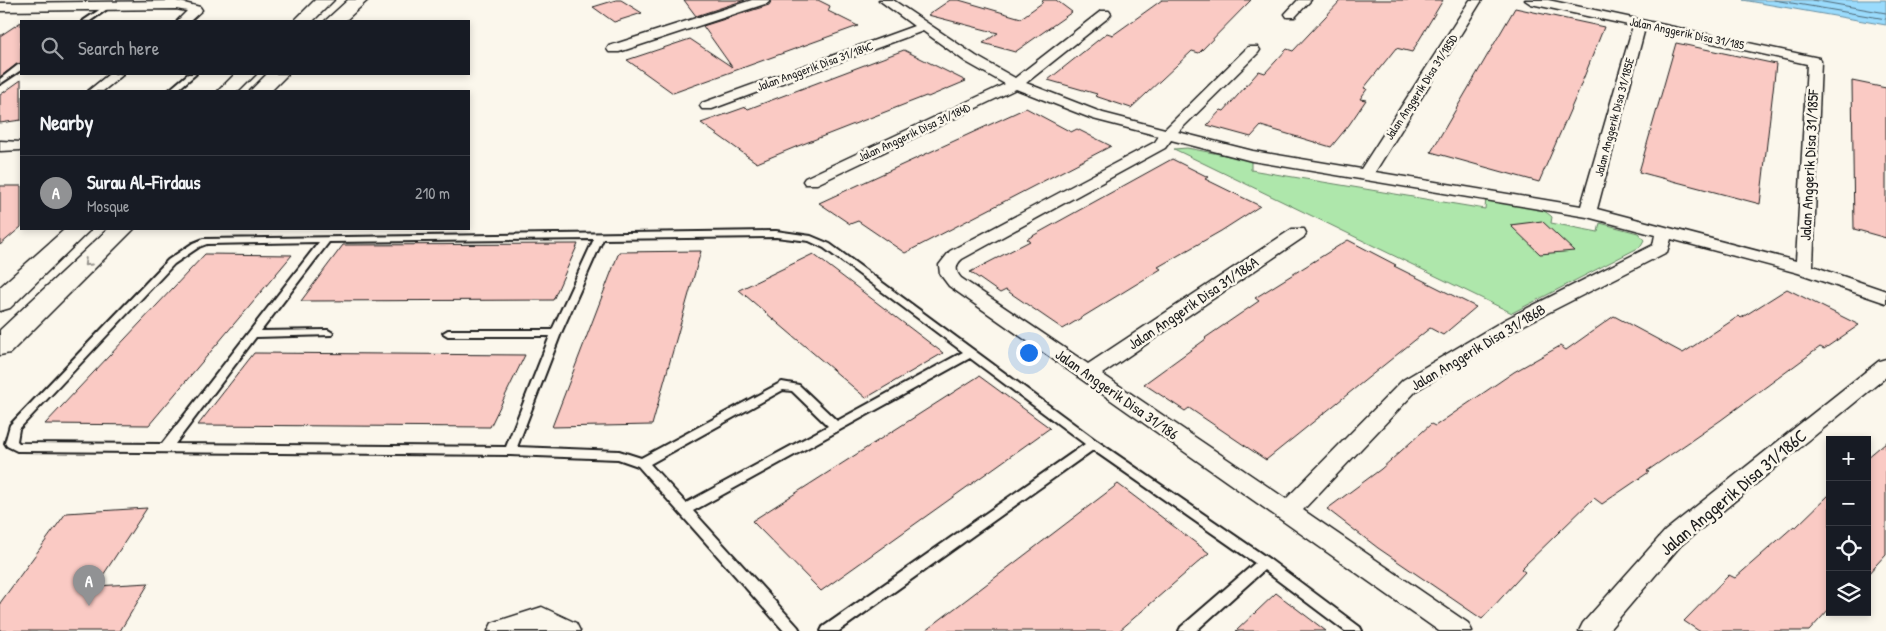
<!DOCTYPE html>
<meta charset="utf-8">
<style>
:root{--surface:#171b24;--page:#242831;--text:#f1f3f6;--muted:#9ea1a6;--line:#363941;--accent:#919294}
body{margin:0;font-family:"Patrick Hand",sans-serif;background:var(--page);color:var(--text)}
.controls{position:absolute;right:15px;bottom:15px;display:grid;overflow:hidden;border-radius:0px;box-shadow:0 2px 8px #0003}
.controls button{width:45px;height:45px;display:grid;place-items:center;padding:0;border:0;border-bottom:1px solid var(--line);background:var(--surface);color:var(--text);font:25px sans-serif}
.you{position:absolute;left:1028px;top:352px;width:18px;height:18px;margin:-12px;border:4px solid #fff;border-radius:50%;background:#1a73e8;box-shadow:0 0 0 8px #1a73e833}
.badge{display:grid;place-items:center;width:32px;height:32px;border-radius:50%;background:var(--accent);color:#fff;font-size:16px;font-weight:700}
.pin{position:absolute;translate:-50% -41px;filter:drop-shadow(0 1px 2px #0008)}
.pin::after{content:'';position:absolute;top:26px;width:18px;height:15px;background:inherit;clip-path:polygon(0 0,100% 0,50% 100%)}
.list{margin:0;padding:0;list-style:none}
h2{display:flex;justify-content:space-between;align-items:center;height:65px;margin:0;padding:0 20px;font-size:21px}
h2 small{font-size:16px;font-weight:400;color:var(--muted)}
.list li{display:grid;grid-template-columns:32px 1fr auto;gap:15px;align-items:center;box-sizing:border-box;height:75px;padding:0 20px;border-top:1px solid var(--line)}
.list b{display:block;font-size:19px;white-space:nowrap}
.list p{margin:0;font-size:16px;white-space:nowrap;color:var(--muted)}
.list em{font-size:16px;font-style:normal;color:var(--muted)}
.icon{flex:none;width:28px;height:28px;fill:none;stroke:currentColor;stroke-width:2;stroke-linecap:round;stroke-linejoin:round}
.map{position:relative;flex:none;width:1886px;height:631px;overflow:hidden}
.search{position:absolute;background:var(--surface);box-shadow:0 2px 8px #0003;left:20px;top:20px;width:450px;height:55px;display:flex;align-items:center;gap:12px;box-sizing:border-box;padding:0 18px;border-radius:0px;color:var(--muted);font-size:19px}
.panel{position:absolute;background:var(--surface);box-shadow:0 2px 8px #0003;left:20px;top:90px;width:450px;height:140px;border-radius:0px}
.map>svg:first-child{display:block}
.green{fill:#aee7ab;stroke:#658264}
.water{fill:#9adbfc;stroke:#688fa2}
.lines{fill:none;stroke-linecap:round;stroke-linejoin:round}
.shore{stroke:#4e6876;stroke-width:1}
.building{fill:#facac4;stroke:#1c1c1c}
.service-casing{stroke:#1c1c1c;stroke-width:4}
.minor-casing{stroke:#1c1c1c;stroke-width:3}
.secondary-casing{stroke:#1c1c1c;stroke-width:3}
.service{fill:#fbf7ec;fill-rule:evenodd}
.minor{fill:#fbf7ec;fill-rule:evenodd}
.secondary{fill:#fbf7ec;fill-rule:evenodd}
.oneway{stroke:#97948e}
.labels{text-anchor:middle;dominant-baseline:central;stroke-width:5;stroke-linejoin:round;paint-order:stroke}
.far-street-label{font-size:12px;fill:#1c1c1c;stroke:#fbf7ec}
.street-label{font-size:15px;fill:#1c1c1c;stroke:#fbf7ec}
.near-street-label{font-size:18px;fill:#1c1c1c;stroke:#fbf7ec}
</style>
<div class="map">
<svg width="1886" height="631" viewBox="0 0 1886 631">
<rect width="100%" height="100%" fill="#fbf7ec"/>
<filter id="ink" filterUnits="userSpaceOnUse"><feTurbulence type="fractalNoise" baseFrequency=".02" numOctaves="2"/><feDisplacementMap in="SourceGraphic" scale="10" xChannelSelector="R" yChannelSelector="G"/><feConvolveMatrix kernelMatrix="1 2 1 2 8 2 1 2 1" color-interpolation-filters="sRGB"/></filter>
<g filter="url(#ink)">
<path class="green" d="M 1187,148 L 1251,160 L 1251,170 L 1485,209 L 1486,198 C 1506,202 1537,202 1552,217 L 1551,223 L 1598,232 L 1600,223 L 1638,233 L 1644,240 L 1640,247 L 1512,313 L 1174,149 Z"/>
<path class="water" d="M 1743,0 L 1886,0 L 1886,25 Z"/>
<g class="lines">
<path class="shore" d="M 1774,0 L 1886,19
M 1812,0 L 1886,13"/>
</g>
<path class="building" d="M 616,0 L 621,0 L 642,13 L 614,22 L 593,7 Z
M 684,0 L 745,0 L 696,16 Z
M 772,0 L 818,0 L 830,6 L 828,11 L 858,26 L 673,93 L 627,60 L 690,39 L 732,67 L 703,26 L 769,5 Z
M 950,0 L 959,0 L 1021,18 L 1042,3 L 1043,0 L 1056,0 L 1072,12 L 1015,52 L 983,43 L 998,33 L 928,15 Z
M 1162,0 L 1251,0 L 1199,53 L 1192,51 L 1131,108 L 1095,96 L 1097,94 L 1048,80 L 1107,33 L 1113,35 Z
M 1341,0 L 1443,0 L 1412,52 L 1396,48 L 1364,88 L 1367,89 L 1360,99 L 1366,100 L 1349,125 L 1331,147 L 1261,126 L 1251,137 L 1207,125 L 1221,110 L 1224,111 L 1259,71 L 1265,73 L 1287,49 L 1293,51 Z
M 1515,8 L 1604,27 L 1578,92 L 1539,182 L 1431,152 Z
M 21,22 L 21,63 L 17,64 L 0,77 L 0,36 Z
M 1676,43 L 1776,64 L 1760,204 L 1639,172 Z
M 904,50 L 966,81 L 928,97 L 926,96 L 798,146 L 757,163 L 701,123 L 746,107 L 748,109 Z
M 21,80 L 21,120 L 0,123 L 0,95 Z
M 1852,81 L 1886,88 L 1886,238 L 1854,229 Z
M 1026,108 L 1071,132 L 1077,129 L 1111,146 L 905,253 L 858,221 L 850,224 L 819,203 Z
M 1172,159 L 1208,177 L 1205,179 L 1260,206 L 1221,231 L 1158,267 L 1161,269 L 1063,329 L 1006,290 L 1000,293 L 970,272 L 1030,241 L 1027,239 Z
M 0,186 L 21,186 L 21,227 L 0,245 Z
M 1542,221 L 1574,251 L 1540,254 L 1510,225 Z
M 1348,240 L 1396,265 L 1394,266 L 1476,307 L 1443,335 L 1430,328 L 1266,460 L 1189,408 L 1185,411 L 1144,384 L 1206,339 L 1205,338 L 1259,301 L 1255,298 Z
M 578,244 L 553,300 L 301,301 L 343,245 Z
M 701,251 L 652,425 L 552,427 L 619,252 Z
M 205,254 L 292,255 L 149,425 L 45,424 Z
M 813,254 L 943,353 L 866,398 L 739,290 Z
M 1787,289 L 1859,325 L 1824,349 L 1820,347 L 1721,420 L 1647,471 L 1649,472 L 1602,504 L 1594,498 L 1521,569 L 1525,572 L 1482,619 L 1378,548 L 1327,509 L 1381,469 L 1431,424 L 1435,426 L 1514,372 L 1560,346 L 1566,350 L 1614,316 L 1683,353 L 1739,316 L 1741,318 Z
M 254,353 L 525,355 L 490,427 L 198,425 Z
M 979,376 L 1050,428 L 821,591 L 752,521 Z
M 1886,442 L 1886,554 L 1867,575 L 1867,458 Z
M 1118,484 L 1209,553 L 1119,631 L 925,631 Z
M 1830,494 L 1830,608 L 1809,631 L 1699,631 L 1684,621 L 1729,575 L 1735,578 L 1794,526 L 1796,527 Z
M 147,508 L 96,586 L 149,583 L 120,631 L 0,631 L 0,603 L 66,513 Z
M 1276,593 L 1326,631 L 1236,631 Z"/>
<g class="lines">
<defs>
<path id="service" d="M 108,4 L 111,6 L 110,7 L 90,21 L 83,21 Z
M 18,65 L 21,65 L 21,70 L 0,84 L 0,79 Z
M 188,74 L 196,74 L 176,91 L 168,91 Z
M 776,231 L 811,236 L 830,244 L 1097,441 L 1269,559 L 1360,627 L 1362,631 L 1345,631 L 1264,570 L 1196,631 L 1179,631 L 1181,627 L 1255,563 L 1093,450 L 839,631 L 821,631 L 823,627 L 1085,444 L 970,358 L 693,511 L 798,627 L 800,631 L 784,631 L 638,466 L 618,459 L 510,455 L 17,451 L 7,446 L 5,443 L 10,425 L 168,260 L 193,243 L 203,239 ZM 776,237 L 809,241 L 824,248 L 963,352 L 837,421 L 799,385 L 782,382 L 641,458 L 619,451 L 517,447 L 561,333 L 603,239 ZM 594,239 L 552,330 L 448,330 L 443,333 L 448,336 L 550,336 L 506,447 L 175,444 L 256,337 L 332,335 L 333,333 L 328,330 L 261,331 L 329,242 ZM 319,242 L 162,444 L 19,443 L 17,441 L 19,429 L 174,264 L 199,247 L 207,244 ZM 783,390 L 792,391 L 828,426 L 686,503 L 650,464 Z"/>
<path id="minor" d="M 752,0 L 770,0 L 768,3 L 619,52 L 609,52 L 607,49 L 609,46 Z
M 879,0 L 893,0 L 976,56 L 1015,78 L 1101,11 L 1109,11 L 1111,14 L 1109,17 L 1026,83 L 1103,113 L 1165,129 L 1248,47 L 1258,47 L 1260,50 L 1258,53 L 1178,132 L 1253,151 L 1361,169 L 1470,0 L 1482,0 L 1375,172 L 1581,206 L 1633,26 L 1531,4 L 1525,0 L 1548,0 L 1819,58 L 1821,61 L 1813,266 L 1886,291 L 1886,303 L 1798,273 L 1671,239 L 1667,252 L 1520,327 L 1417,390 L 1303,510 L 1468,623 L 1472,631 L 1439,631 L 949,286 L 940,274 L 939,265 L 950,251 L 1155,142 L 1159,136 L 1093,119 L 1016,89 L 817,184 L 805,184 L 803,181 L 805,178 L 1005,84 L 966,62 L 923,31 L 712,109 L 702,109 L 700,106 L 702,103 L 914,26 ZM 1645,28 L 1807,64 L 1796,261 L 1597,209 ZM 1171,140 L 1252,161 L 1587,217 L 1655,235 L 1653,245 L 1506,319 L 1403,380 L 1286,499 L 1102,374 L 1304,237 L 1306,233 L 1304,229 L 1292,229 L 1088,364 L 961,278 C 955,271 955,265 962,259 L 1165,148 Z
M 1298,0 L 1311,0 L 1295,17 L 1287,17 L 1285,14 Z
M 176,1 L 200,7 L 202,10 L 190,21 L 177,21 L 187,11 L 176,9 L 0,11 L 0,3 Z
M 109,74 L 124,74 L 103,91 L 88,91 Z
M 0,141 L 21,142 L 21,150 L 0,151 Z
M 1886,359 L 1886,377 L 1681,545 L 1608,631 L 1579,631 L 1583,623 L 1665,531 L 1879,361 Z
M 542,607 L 576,623 L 580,631 L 488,631 L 492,623 Z"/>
<path id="secondary" d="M 315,0 L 334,0 L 313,21 L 294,21 Z
M 348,0 L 368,0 L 345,21 L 325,21 Z
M 235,74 L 256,74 L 239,91 L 218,91 Z
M 267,74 L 288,74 L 271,91 L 250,91 Z
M 65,229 L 91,229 L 10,308 L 0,311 L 0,287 Z
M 108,229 L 134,229 L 10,353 L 0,355 L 0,330 Z"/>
</defs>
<use href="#service" class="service-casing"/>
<use href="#minor" class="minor-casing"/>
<use href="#secondary" class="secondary-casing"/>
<use href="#service" class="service"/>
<use href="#minor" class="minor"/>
<use href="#secondary" class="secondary"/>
</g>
<defs><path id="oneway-chevron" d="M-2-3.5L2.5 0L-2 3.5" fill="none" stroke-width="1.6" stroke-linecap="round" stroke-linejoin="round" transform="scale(1.25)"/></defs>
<use class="oneway" href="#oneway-chevron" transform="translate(87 263) rotate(136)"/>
</g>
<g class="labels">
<g class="far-street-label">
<text transform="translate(1687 33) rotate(12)">Jalan Anggerik Disa 31/185</text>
<text transform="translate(815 66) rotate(-20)">Jalan Anggerik Disa 31/184C</text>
<text transform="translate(1421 87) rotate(-57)">Jalan Anggerik Disa 31/185D</text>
<text transform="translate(1614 117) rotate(-75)">Jalan Anggerik Disa 31/185E</text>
<text transform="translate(914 132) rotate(-25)">Jalan Anggerik Disa 31/184D</text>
</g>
<g class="street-label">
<text transform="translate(1809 165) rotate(-87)">Jalan Anggerik Disa 31/185F</text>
<text transform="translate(1193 303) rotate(-34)">Jalan Anggerik Disa 31/186A</text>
<text transform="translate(1478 347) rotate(-31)">Jalan Anggerik Disa 31/186B</text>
<text transform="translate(1117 394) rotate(35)">Jalan Anggerik Disa 31/186</text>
</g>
<g class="near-street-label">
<text transform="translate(1733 492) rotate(-40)">Jalan Anggerik Disa 31/186C</text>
</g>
</g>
</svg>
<div class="controls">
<button>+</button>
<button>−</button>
<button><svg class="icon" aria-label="locate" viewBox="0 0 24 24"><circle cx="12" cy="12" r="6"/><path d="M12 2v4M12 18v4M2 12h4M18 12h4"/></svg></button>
<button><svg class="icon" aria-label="layers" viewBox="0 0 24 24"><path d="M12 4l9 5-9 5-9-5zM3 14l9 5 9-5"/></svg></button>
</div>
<div class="you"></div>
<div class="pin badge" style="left:89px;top:606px">A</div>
<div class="search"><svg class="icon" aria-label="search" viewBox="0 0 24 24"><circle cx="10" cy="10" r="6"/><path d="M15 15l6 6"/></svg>Search here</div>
<section class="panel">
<h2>Nearby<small></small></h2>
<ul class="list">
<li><span class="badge">A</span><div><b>Surau Al-Firdaus</b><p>Mosque</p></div><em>210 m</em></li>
</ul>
</section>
</div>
